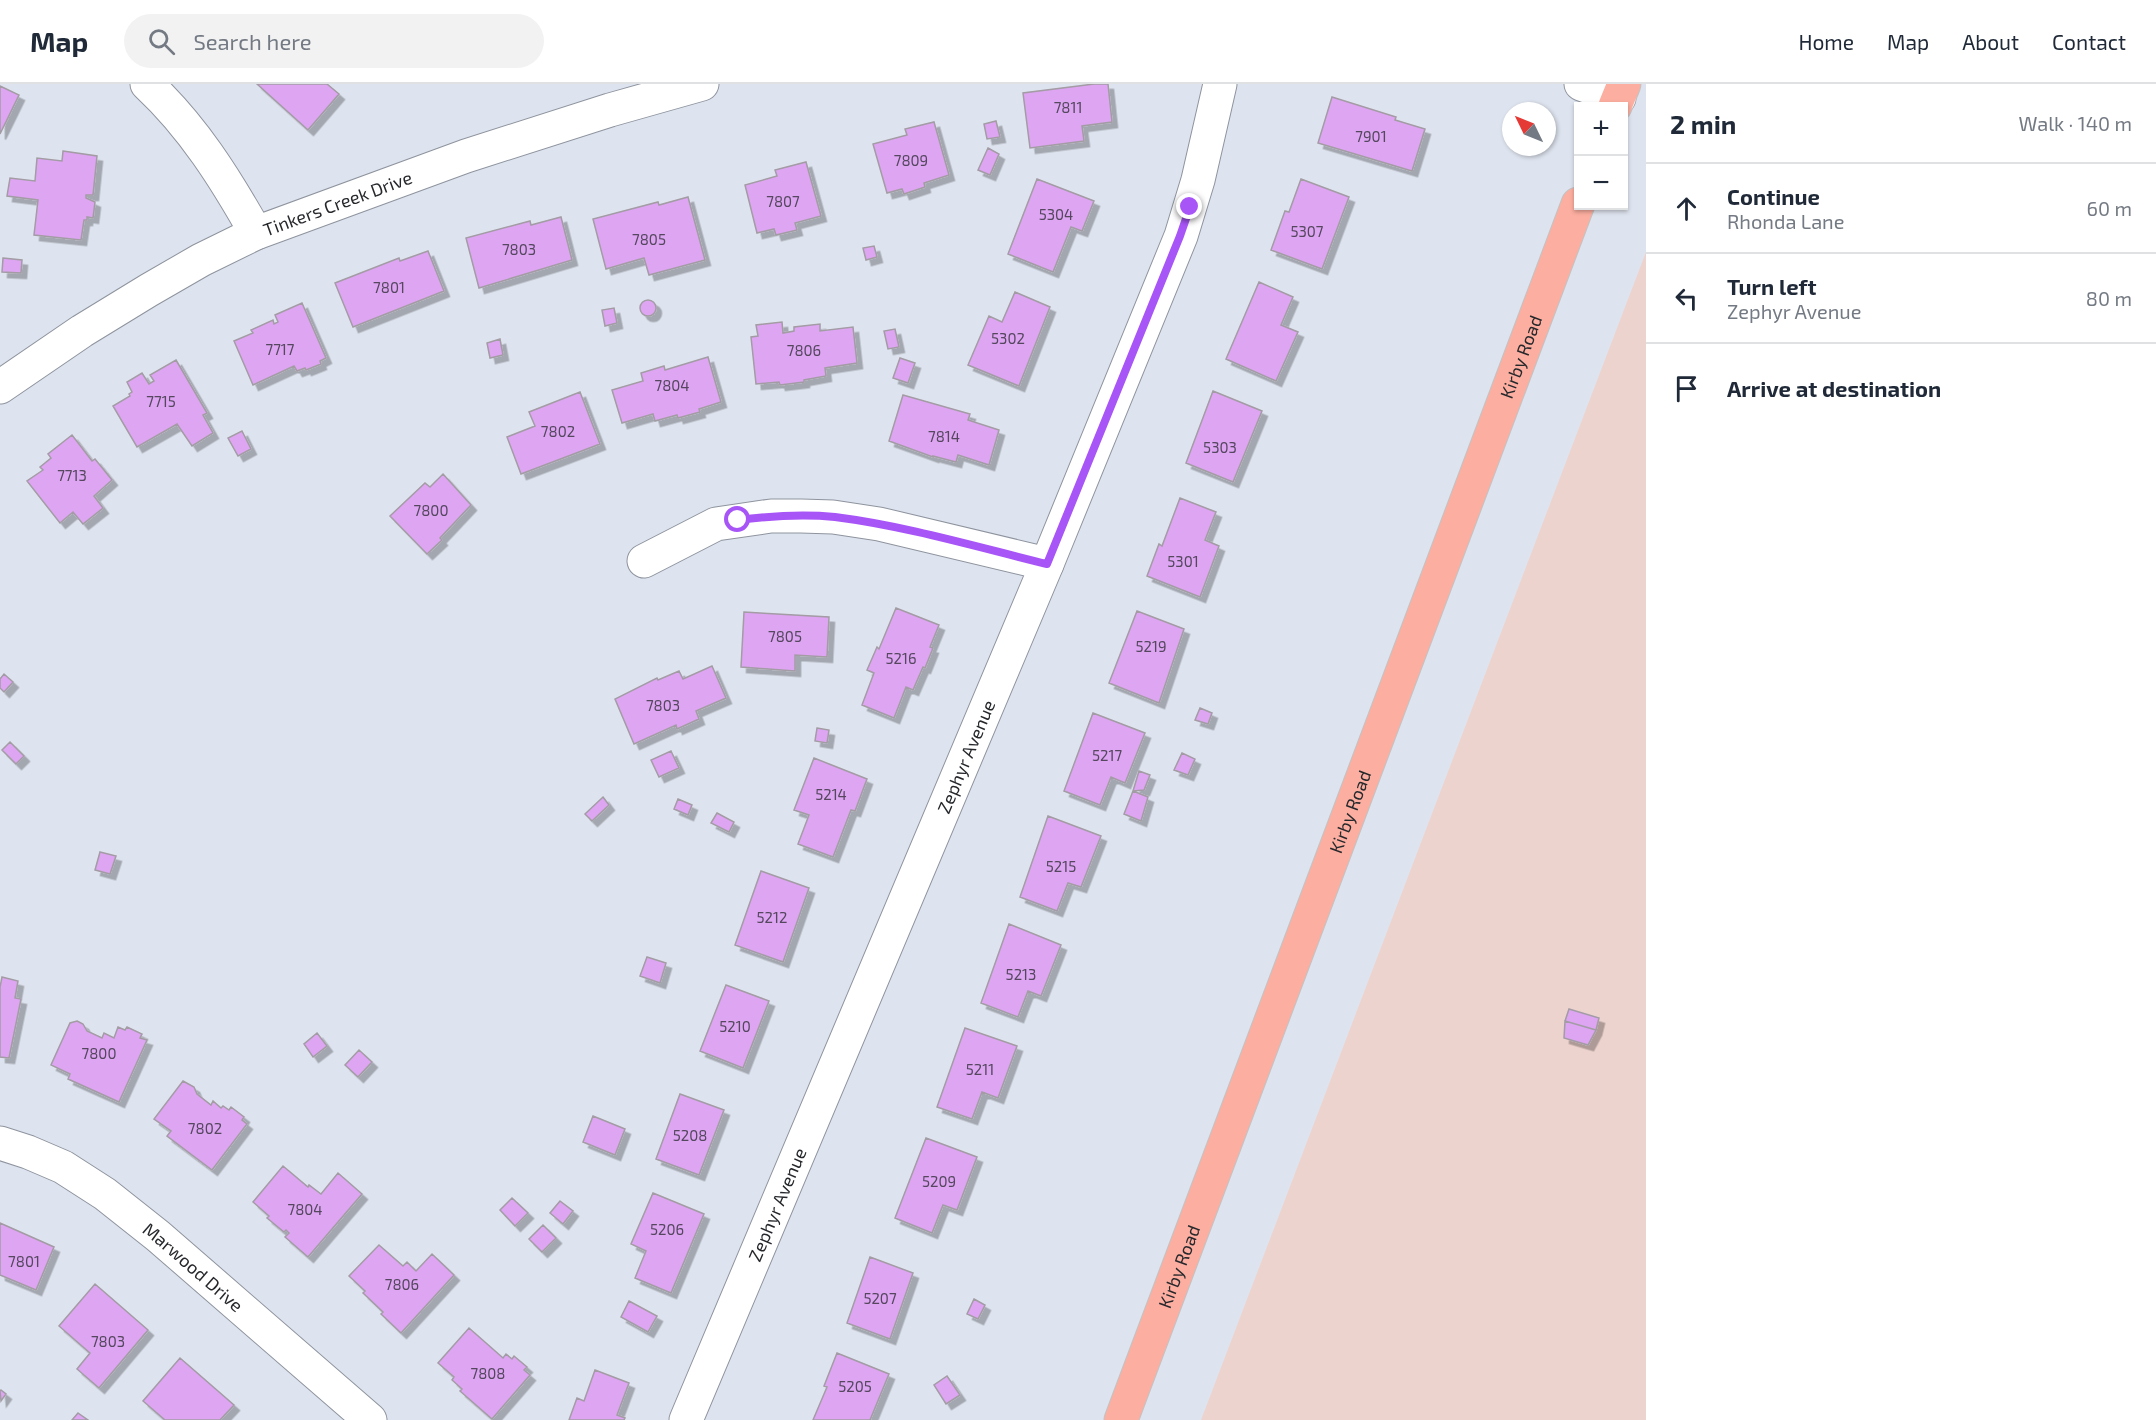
<!DOCTYPE html>
<meta charset="utf-8">
<style>
:root{--surface:#fff;--page:#f2f2f3;--text:#1f2937;--muted:#747a83;--line:#e0e1e3}
body{margin:0;font-family:"Exo 2",sans-serif;background:var(--page);color:var(--text)}
.controls{position:absolute;right:18px;top:18px;display:grid;overflow:hidden;border-radius:0px;box-shadow:0 2px 4px #0004}
.controls button{width:54px;height:54px;display:grid;place-items:center;padding:0;border:0;border-bottom:2px solid var(--line);background:var(--surface);color:var(--text);font:30px sans-serif}
.compass{position:absolute;left:1502px;top:18px;width:54px;height:54px;border-radius:50%;background:var(--surface);box-shadow:0 2px 4px #0004;rotate:313deg}
.stop{position:absolute;width:18px;height:18px;margin:-14px;border:4px solid #a855f7;border-radius:50%;background:#fff}
.stop.end{background:#a855f7;border-color:#fff;box-shadow:0 2px 6px #0008}
.list{margin:0;padding:0;list-style:none}
h2{display:flex;justify-content:space-between;align-items:center;height:78px;margin:0;padding:0 24px;font-size:26px}
h2 small{font-size:20px;font-weight:400;color:var(--muted)}
.list li{display:grid;grid-template-columns:39px 1fr auto;gap:18px;align-items:center;box-sizing:border-box;height:90px;padding:0 24px;border-top:2px solid var(--line)}
.list b{display:block;font-size:22px;white-space:nowrap}
.list p{margin:0;font-size:20px;white-space:nowrap;color:var(--muted)}
.list em{font-size:20px;font-style:normal;color:var(--muted)}
.icon{flex:none;width:33px;height:33px;fill:none;stroke:currentColor;stroke-width:2;stroke-linecap:round;stroke-linejoin:round}
.map{position:relative;flex:none;width:1646px;height:1336px;overflow:hidden}
header{display:flex;align-items:center;gap:36px;box-sizing:border-box;height:84px;padding:0 30px;background:var(--surface);border-bottom:2px solid var(--line)}
header strong{font-size:28px}
nav{display:flex;gap:33px;margin-inline-start:auto;font-size:21px}
.search{width:420px;height:54px;background:var(--page);display:flex;align-items:center;gap:15px;box-sizing:border-box;padding:0 21px;border-radius:33px;color:var(--muted);font-size:22px}
main{display:flex}
aside{flex:1;background:var(--surface)}
.map>svg:first-child{display:block}
.industrial{fill:#edd3ce}
.building{fill:#dda5f2;stroke:#a39ca5;stroke-width:1.5;filter:url(#shadow)}
.lines{fill:none;stroke-linecap:round;stroke-linejoin:round}
.minor-casing{stroke:#8e949e;stroke-width:35}
.major-casing{stroke:#c2c3c4;stroke-width:35}
.minor{stroke:#fff;stroke-width:33}
.major{stroke:#fcaea0;stroke-width:33}
.route{stroke:#a855f7;stroke-width:8}
.labels{text-anchor:middle;dominant-baseline:central;stroke-width:4.5;stroke-linejoin:round;paint-order:stroke}
.number-label{font-size:15px;fill:#54475e}
.street-label{font-size:18px;fill:#26282c;stroke:#fff}
</style>
<header>
<strong>Map</strong>
<div class="search"><svg class="icon" aria-label="search" viewBox="0 0 24 24"><circle cx="10" cy="10" r="6"/><path d="M15 15l6 6"/></svg>Search here</div>
<nav><a>Home</a><a>Map</a><a>About</a><a>Contact</a></nav>
</header>
<main>
<div class="map">
<svg width="1646" height="1336" viewBox="0 0 1646 1336">
<defs>
<filter id="shadow"><feDropShadow dx="5.5" dy="5.5" stdDeviation="0" flood-color="#0004"/></filter>
</defs>
<rect width="100%" height="100%" fill="#dee4ef"/>
<path class="industrial" d="M 1646,168 L 1646,1336 L 1201,1336 Z"/>
<path class="building" d="M 257,0 L 327,0 L 339,10 L 308,46 Z
M 1094,0 L 1108,0 L 1112,38 L 1082,42 L 1084,57 L 1030,64 L 1023,9 Z
M 0,2 L 19,11 L 0,50 Z
M 1332,13 L 1396,33 L 1395,36 L 1425,45 L 1412,87 L 1318,59 Z
M 996,37 L 1000,53 L 987,55 L 984,40 Z
M 934,38 L 949,91 L 924,99 L 925,103 L 904,110 L 902,105 L 887,109 L 873,60 L 907,51 L 905,45 Z
M 988,64 L 999,70 L 990,91 L 978,86 Z
M 63,67 L 97,72 L 93,111 L 86,111 L 86,114 L 95,118 L 93,134 L 87,133 L 87,136 L 84,136 L 81,156 L 34,151 L 38,116 L 7,112 L 10,94 L 35,97 L 37,74 L 62,77 Z
M 806,78 L 821,132 L 795,139 L 797,146 L 776,151 L 774,145 L 757,149 L 745,101 L 777,92 L 775,86 Z
M 1037,95 L 1094,117 L 1082,147 L 1071,143 L 1053,188 L 1008,170 Z
M 1301,95 L 1349,113 L 1322,185 L 1271,166 L 1285,127 L 1289,128 Z
M 688,113 L 705,176 L 649,191 L 644,174 L 606,185 L 593,135 L 658,118 L 659,121 Z
M 561,133 L 572,176 L 479,204 L 466,154 L 530,137 L 531,141 Z
M 874,162 L 877,173 L 866,176 L 863,164 Z
M 428,167 L 444,207 L 353,243 L 335,199 L 399,174 L 400,177 Z
M 3,174 L 22,176 L 21,189 L 2,188 Z
M 1259,198 L 1293,213 L 1281,241 L 1298,248 L 1276,297 L 1226,275 Z
M 1015,208 L 1050,223 L 1019,302 L 968,281 L 989,232 L 1002,238 Z
M640 224a8 8 0 1 1 16 0a8 8 0 1 1-16 0Z
M 302,219 L 326,274 L 320,277 L 321,280 L 306,286 L 305,284 L 297,287 L 294,282 L 253,301 L 234,257 L 253,249 L 251,246 L 273,236 L 274,240 L 278,238 L 275,231 Z
M 614,224 L 617,239 L 605,242 L 602,226 Z
M 782,238 L 783,249 L 794,247 L 794,243 L 820,240 L 820,247 L 853,243 L 857,279 L 825,284 L 826,292 L 804,296 L 804,298 L 780,301 L 779,298 L 756,300 L 751,253 L 758,252 L 756,241 Z
M 895,245 L 899,263 L 888,265 L 884,247 Z
M 500,255 L 503,271 L 490,274 L 487,259 Z
M 708,273 L 721,318 L 699,325 L 700,328 L 678,334 L 677,331 L 655,337 L 653,330 L 622,339 L 612,306 L 643,297 L 641,289 L 664,282 L 665,286 Z
M 900,274 L 915,279 L 908,299 L 893,294 Z
M 176,276 L 207,329 L 203,331 L 213,349 L 192,362 L 177,340 L 137,363 L 113,322 L 130,312 L 129,310 L 132,308 L 127,298 L 142,289 L 149,300 L 154,297 L 150,291 Z
M 1213,307 L 1262,327 L 1233,398 L 1186,379 Z
M 580,308 L 600,360 L 521,390 L 507,353 L 535,342 L 529,328 Z
M 903,311 L 970,330 L 968,336 L 999,346 L 989,381 L 958,371 L 956,378 L 933,372 L 933,373 L 889,357 Z
M 242,347 L 251,365 L 238,372 L 228,354 Z
M 72,351 L 92,377 L 95,375 L 112,396 L 94,412 L 103,424 L 83,440 L 73,428 L 60,439 L 27,397 L 43,386 L 40,383 L 51,374 L 48,370 Z
M 443,390 L 471,421 L 440,454 L 442,456 L 427,470 L 390,432 L 425,399 L 430,403 Z
M 1180,414 L 1216,428 L 1205,456 L 1219,462 L 1200,513 L 1147,492 L 1159,460 L 1162,462 Z
M 896,524 L 939,541 L 930,563 L 933,564 L 925,584 L 923,583 L 913,606 L 906,603 L 894,634 L 862,621 L 874,589 L 867,586 L 877,563 L 879,565 Z
M 1137,527 L 1184,545 L 1159,619 L 1109,599 Z
M 744,528 L 829,533 L 827,573 L 795,571 L 795,587 L 741,583 Z
M 712,582 L 726,614 L 696,627 L 699,635 L 677,645 L 676,641 L 634,660 L 615,615 L 657,594 L 658,596 L 679,587 L 683,595 Z
M 4,590 L 13,598 L 4,608 L 0,604 L 0,595 Z
M 1200,624 L 1212,629 L 1208,640 L 1195,636 Z
M 1093,629 L 1145,649 L 1125,699 L 1111,693 L 1100,721 L 1064,707 Z
M 817,644 L 829,646 L 827,659 L 815,657 Z
M 10,658 L 24,672 L 16,680 L 2,666 Z
M 671,667 L 679,684 L 659,693 L 651,676 Z
M 1182,669 L 1195,675 L 1188,691 L 1174,686 Z
M 814,674 L 867,695 L 855,727 L 851,726 L 833,773 L 798,760 L 809,731 L 794,726 Z
M 1139,687 L 1150,691 L 1144,706 L 1133,707 Z
M 1133,707 L 1148,713 L 1141,737 L 1124,730 Z
M 603,713 L 609,721 L 592,737 L 585,730 Z
M 678,715 L 692,721 L 688,731 L 674,725 Z
M 717,729 L 734,738 L 729,748 L 711,739 Z
M 1048,732 L 1101,752 L 1081,803 L 1068,799 L 1057,827 L 1020,813 Z
M 100,768 L 116,772 L 110,790 L 95,786 Z
M 761,787 L 809,804 L 783,878 L 735,861 Z
M 1009,840 L 1061,861 L 1041,912 L 1028,907 L 1018,933 L 981,919 Z
M 647,873 L 666,879 L 660,899 L 640,892 Z
M 2,893 L 18,897 L 15,914 L 21,915 L 9,974 L 0,973 L 0,903 Z
M 726,901 L 769,917 L 743,984 L 700,967 Z
M 1569,925 L 1599,934 L 1596,946 L 1565,937 Z
M 77,937 L 83,940 L 87,947 L 102,954 L 104,949 L 114,954 L 118,943 L 125,946 L 127,943 L 142,950 L 140,954 L 147,956 L 119,1018 L 68,995 L 70,990 L 51,981 L 70,939 Z
M 1565,937 L 1596,946 L 1588,961 L 1564,954 Z
M 965,944 L 1017,962 L 998,1014 L 982,1008 L 972,1035 L 937,1023 Z
M 317,949 L 327,962 L 313,973 L 304,960 Z
M 359,966 L 372,978 L 358,993 L 345,981 Z
M 183,997 L 194,1003 L 197,1010 L 211,1021 L 213,1017 L 221,1024 L 223,1022 L 229,1026 L 231,1023 L 244,1033 L 242,1036 L 247,1040 L 212,1086 L 167,1052 L 171,1047 L 154,1035 Z
M 680,1010 L 724,1026 L 699,1091 L 656,1075 Z
M 593,1032 L 625,1045 L 615,1071 L 583,1058 Z
M 926,1054 L 977,1073 L 957,1126 L 943,1121 L 932,1149 L 895,1134 Z
M 283,1082 L 308,1103 L 309,1101 L 321,1110 L 338,1089 L 362,1110 L 308,1173 L 285,1153 L 289,1149 L 286,1146 L 284,1148 L 267,1134 L 269,1132 L 253,1118 Z
M 653,1109 L 704,1130 L 671,1209 L 635,1194 L 646,1167 L 631,1160 Z
M 512,1114 L 528,1129 L 515,1142 L 500,1126 Z
M 560,1117 L 573,1127 L 563,1140 L 550,1129 Z
M 0,1139 L 54,1163 L 36,1206 L 0,1191 Z
M 543,1141 L 556,1154 L 542,1168 L 529,1155 Z
M 379,1161 L 403,1182 L 407,1178 L 416,1187 L 432,1170 L 454,1191 L 401,1249 L 381,1230 L 383,1228 L 363,1209 L 365,1207 L 349,1192 Z
M 870,1173 L 913,1189 L 890,1255 L 847,1239 Z
M 95,1200 L 148,1246 L 99,1304 L 77,1285 L 90,1269 L 59,1242 Z
M 974,1215 L 985,1221 L 978,1235 L 967,1230 Z
M 629,1217 L 657,1232 L 648,1248 L 621,1233 Z
M 469,1244 L 503,1274 L 506,1270 L 512,1275 L 514,1272 L 527,1283 L 524,1286 L 530,1291 L 492,1335 L 460,1307 L 462,1305 L 452,1296 L 454,1293 L 438,1279 Z
M 837,1269 L 889,1290 L 870,1336 L 813,1336 L 827,1303 L 824,1302 Z
M 180,1274 L 234,1321 L 220,1336 L 165,1336 L 143,1317 Z
M 595,1286 L 629,1299 L 617,1331 L 625,1334 L 624,1336 L 569,1336 L 577,1314 L 584,1317 Z
M 947,1292 L 960,1311 L 946,1320 L 934,1301 Z
M 1,1306 L 6,1310 L 1,1317 L 0,1307 Z
M 78,1329 L 88,1336 L 72,1336 Z"/>
<g class="lines">
<defs>
<g id="minor">
<path d="M 147,0 C 193,43 225,94 256,149"/>
<path d="M 1581,0 L 1619,14"/>
<path id="s1" d="M 0,303 L 82,247 L 149,206 L 201,176 L 256,149 L 466,72 L 610,26 L 702,0"/>
<path d="M 644,477 L 716,440 L 771,432 L 801,432 L 833,433 L 879,440 L 1047,480"/>
<path id="s2" d="M 0,1059 L 28,1068 L 63,1083 L 105,1110 L 158,1152 L 370,1336"/>
<path id="s3" d="M 686,1336 L 1047,480 L 1181,152 L 1198,96 L 1220,0"/>
</g>
<g id="major">
<path d="M 1615,22 L 1624,0"/>
<path id="s4" d="M 1121,1336 L 1578,120"/>
</g>
</defs>
<use href="#minor" class="minor-casing"/>
<use href="#major" class="major-casing"/>
<use href="#minor" class="minor"/>
<use href="#major" class="major"/>
</g>
<g class="lines">
<path class="route" d="M 738,436 C 770,432 802,430 835,433 C 906,442 977,463 1047,480 L 1180,152 L 1190,123"/>
</g>
<g class="labels">
<g class="number-label">
<text x="1068" y="23">7811</text>
<text x="1371" y="52">7901</text>
<text x="911" y="76">7809</text>
<text x="783" y="117">7807</text>
<text x="1056" y="130">5304</text>
<text x="1307" y="147">5307</text>
<text x="649" y="155">7805</text>
<text x="519" y="165">7803</text>
<text x="389" y="203">7801</text>
<text x="1008" y="254">5302</text>
<text x="280" y="265">7717</text>
<text x="804" y="266">7806</text>
<text x="672" y="301">7804</text>
<text x="161" y="317">7715</text>
<text x="558" y="347">7802</text>
<text x="944" y="352">7814</text>
<text x="1220" y="363">5303</text>
<text x="72" y="391">7713</text>
<text x="431" y="426">7800</text>
<text x="1183" y="477">5301</text>
<text x="785" y="552">7805</text>
<text x="1151" y="562">5219</text>
<text x="901" y="574">5216</text>
<text x="663" y="621">7803</text>
<text x="1107" y="671">5217</text>
<text x="831" y="710">5214</text>
<text x="1061" y="782">5215</text>
<text x="772" y="833">5212</text>
<text x="1021" y="890">5213</text>
<text x="735" y="942">5210</text>
<text x="99" y="969">7800</text>
<text x="980" y="985">5211</text>
<text x="205" y="1044">7802</text>
<text x="690" y="1051">5208</text>
<text x="939" y="1097">5209</text>
<text x="305" y="1125">7804</text>
<text x="667" y="1145">5206</text>
<text x="24" y="1177">7801</text>
<text x="402" y="1200">7806</text>
<text x="880" y="1214">5207</text>
<text x="108" y="1257">7803</text>
<text x="488" y="1289">7808</text>
<text x="855" y="1302">5205</text>
</g>
<g class="street-label">
<text stroke="none"><textPath href="#s1" startOffset="386">Tinkers Creek Drive</textPath></text>
<text stroke="none"><textPath href="#s4" startOffset="1136">Kirby Road</textPath></text>
<text stroke="none"><textPath href="#s3" startOffset="720">Zephyr Avenue</textPath></text>
<text stroke="none"><textPath href="#s4" startOffset="650">Kirby Road</textPath></text>
<text stroke="none"><textPath href="#s3" startOffset="234">Zephyr Avenue</textPath></text>
<text stroke="none"><textPath href="#s4" startOffset="164">Kirby Road</textPath></text>
<text stroke="none"><textPath href="#s2" startOffset="232">Marwood Drive</textPath></text>
</g>
</g>
</svg>
<div class="controls">
<button>+</button>
<button>−</button>
</div>
<svg class="compass" viewBox="-18 -18 36 36"><path d="M0-13l5 13h-10z" fill="#e53935"/><path d="M0 13l5-13h-10z" fill="#747a83"/></svg>
<div class="stop" style="left:738px;top:436px"></div>
<div class="stop end" style="left:1190px;top:123px"></div>
</div>
<aside>
<h2>2 min<small>Walk · 140 m</small></h2>
<ul class="list">
<li><svg class="icon" aria-label="ahead" viewBox="0 0 24 24"><path d="M12 20V5M6 11l6-6 6 6"/></svg><div><b>Continue</b><p>Rhonda Lane</p></div><em>60 m</em></li>
<li><svg class="icon" aria-label="left" viewBox="0 0 24 24"><path d="M17 20v-9H6M10 6l-5 5 5 5"/></svg><div><b>Turn left</b><p>Zephyr Avenue</p></div><em>80 m</em></li>
<li><svg class="icon" aria-label="arrive" viewBox="0 0 24 24"><path d="M6 21V4h12l-3 4 3 4H6"/></svg><div><b>Arrive at destination</b></div></li>
</ul>
</aside>
</main>
